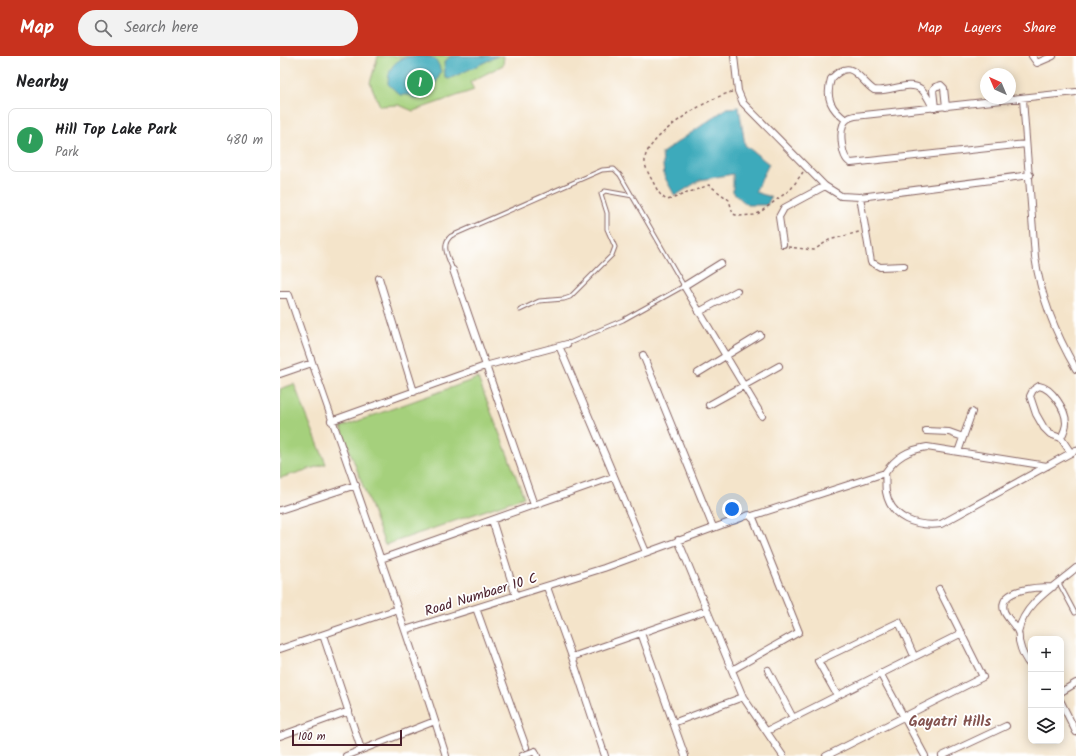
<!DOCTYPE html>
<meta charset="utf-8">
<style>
:root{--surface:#fff;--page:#f2f2f2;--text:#202124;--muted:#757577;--line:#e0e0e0;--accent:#c8321e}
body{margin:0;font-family:Kalam,sans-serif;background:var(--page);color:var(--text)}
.controls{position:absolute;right:12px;bottom:12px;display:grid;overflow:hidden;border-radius:8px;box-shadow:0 2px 10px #0003}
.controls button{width:36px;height:36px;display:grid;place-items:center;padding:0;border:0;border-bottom:1px solid var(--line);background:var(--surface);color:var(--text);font:20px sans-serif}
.compass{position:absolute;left:700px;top:12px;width:36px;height:36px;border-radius:50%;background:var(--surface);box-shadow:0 2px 10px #0003;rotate:316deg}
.scale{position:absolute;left:12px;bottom:10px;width:110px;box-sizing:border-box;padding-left:4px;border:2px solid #4a1f2b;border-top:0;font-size:11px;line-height:14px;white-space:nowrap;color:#4a1f2b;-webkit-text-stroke:3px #fff;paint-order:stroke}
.you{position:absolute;left:452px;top:453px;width:14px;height:14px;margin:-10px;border:3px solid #fff;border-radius:50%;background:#1a73e8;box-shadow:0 0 0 6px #1a73e833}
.badge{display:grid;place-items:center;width:26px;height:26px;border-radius:50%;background:var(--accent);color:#fff;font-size:13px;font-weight:700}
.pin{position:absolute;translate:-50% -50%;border:2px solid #fff;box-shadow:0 1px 4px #0006}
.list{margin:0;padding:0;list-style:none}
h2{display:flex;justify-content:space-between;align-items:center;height:52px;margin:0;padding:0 16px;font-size:17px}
h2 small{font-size:13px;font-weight:400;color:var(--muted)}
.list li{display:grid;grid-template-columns:26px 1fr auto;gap:12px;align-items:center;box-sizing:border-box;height:64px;margin:0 8px 8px;padding:0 8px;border:1px solid var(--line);border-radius:8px}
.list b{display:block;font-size:15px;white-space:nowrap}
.list p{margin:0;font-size:13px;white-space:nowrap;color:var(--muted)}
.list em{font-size:13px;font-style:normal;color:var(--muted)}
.icon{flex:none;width:22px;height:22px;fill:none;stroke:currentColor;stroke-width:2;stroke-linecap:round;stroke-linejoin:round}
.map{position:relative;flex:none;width:796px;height:700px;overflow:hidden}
header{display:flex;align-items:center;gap:24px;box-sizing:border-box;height:56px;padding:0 20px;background:var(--accent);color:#fff}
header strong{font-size:19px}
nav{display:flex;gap:22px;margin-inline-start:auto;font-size:14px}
.search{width:280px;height:36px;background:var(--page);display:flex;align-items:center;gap:10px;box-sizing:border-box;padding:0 14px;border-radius:22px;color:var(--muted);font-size:15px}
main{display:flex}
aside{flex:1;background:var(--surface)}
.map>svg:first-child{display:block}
.green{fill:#a5d07c;stroke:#787854}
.water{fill:#3caabb;stroke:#436473}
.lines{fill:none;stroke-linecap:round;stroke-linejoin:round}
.service-casing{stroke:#866463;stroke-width:5}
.minor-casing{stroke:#866463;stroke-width:8}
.path{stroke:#866463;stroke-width:1.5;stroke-dasharray:3 3;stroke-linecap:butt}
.service{stroke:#fff;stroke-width:3}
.minor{stroke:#fff;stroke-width:6}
.labels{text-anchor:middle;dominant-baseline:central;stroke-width:3.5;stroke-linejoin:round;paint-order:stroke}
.street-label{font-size:14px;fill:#4a1f2b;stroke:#fff}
.neighbourhood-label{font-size:15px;font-weight:bold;fill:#83534f;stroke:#fff}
</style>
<header>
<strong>Map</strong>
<div class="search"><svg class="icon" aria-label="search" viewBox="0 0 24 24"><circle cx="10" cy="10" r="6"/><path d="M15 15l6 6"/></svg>Search here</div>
<nav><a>Map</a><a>Layers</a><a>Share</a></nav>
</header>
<main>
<aside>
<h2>Nearby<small></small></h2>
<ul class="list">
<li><span class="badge" style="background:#2e9e5b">1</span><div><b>Hill Top Lake Park</b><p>Park</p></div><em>480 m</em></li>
</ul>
</aside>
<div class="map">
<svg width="796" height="700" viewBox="0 0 796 700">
<rect width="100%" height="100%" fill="#fff"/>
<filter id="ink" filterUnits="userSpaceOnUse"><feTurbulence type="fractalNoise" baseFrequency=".025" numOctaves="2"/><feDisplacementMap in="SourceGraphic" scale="8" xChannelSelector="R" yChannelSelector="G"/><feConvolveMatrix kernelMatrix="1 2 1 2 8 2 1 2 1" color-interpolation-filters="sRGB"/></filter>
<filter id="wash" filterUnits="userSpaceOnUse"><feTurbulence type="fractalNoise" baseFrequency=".012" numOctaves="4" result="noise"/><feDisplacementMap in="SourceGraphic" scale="16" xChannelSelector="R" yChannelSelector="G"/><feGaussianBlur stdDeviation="0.9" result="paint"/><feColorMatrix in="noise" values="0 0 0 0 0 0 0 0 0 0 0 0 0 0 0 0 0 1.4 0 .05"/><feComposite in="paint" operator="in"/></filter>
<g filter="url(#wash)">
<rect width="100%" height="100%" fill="#f4e4ca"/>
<path class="green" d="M 98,0 L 224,0 L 223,9 L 190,26 L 194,34 L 133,55 L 119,49 L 100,50 L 90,27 Z
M 198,322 L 244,441 L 105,489 L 61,371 Z
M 14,328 L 46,408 L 0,422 L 0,333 Z"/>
<path class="water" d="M 133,0 C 152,0 157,0 161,16 L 155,29 L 147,33 L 141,41 L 135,43 L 130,39 L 120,39 L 108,28 C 108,11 116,2 133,0 Z
M 171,0 L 218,0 L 169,23 L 165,22 L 164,6 Z
M 459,51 L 465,89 L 489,108 L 475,136 L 491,141 L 487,149 L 467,149 L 453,136 L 453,118 L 420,124 L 395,140 L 384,120 L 382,97 L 447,52 Z"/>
</g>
<g filter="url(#ink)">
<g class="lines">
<defs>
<path id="service" d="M 173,214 C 169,203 160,189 171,180 L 322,114 L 334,113 L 340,119 L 404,230 L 343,264 L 287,288
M 240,254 L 259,245 L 284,243 L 290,241 L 332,199 L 335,191 L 327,173 L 327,157 L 321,138 L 325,135 L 353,140
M 779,527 L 795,557"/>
<path id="minor" d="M 454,0 L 458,35 L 463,47 L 545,130 L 561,140 L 580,141 L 750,119
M 752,0 L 757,7 L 773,0
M 743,43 L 755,201 C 761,242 775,277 796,313
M 655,52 L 653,34 L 655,31 L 661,29 L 664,32 L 666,51
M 566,64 C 551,53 545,42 551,23 C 572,0 578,23 594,34 C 608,37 629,24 641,33 C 646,37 650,46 653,52
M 746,88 L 571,107 C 561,103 560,77 563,69 C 565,63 570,61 575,60 L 796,36
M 580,141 L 591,206 L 600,211 L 624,210
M 503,188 L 499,161 L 504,152 L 545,130
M 441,207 L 404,230 L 482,360
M 173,214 L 254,449
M 99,222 L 134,336
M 0,239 L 9,239 C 61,393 118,545 166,700
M 419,256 L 457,235
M 280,292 L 366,496
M 363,299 L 433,471
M 418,317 L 480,279
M 0,318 L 32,307
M 429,349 L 499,310
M 51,365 L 205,310 L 287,288
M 646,375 L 669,376 L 683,381
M 781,382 C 783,378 786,372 786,367 C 786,354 772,332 759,330 L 753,334 L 750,340 L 756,358 L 764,372 L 770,378 L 781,382 L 791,397
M 678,396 L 692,356
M 605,417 C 616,401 628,394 647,391 L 767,410
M 0,454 L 76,429
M 472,460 L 605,417 C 606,423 605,430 606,436 C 611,463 637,471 661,468 L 796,394
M 212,464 L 236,540
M 398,484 L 463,641 L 503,700
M 101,503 L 333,421
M 267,531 L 292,601 L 325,700
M 196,552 L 246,691
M 125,574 L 324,512 L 469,459 L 474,464 L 519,576 L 452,614
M 738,576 C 745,546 774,531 796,512
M 361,577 L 405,700
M 43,579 L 81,693
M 0,593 L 118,553
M 292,601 L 427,554
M 751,610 C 745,604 741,594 739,585 C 739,582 739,578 738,576 C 735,568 727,563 724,555 C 717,532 760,531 773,531
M 488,614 L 513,662
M 600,617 L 645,700
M 781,636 L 796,627
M 557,639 L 538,605 L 619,566 L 634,600
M 781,646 L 796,676
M 393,667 L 463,641
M 487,675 L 682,577
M 0,680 L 69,655
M 66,700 L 155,665
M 242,700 L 255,695 L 257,700
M 546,700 L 703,621 L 659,533
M 662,700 L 726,670"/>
</defs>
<use href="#service" class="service-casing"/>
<use href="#minor" class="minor-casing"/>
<path class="path" d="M 452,36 C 428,42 379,73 367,96 C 362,106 367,115 372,124 C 376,131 379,140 387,144 L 391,143 L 429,129 L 449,144 L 453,158 L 459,160 L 474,159 L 479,157 L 511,133 L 523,116
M 508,191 L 534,194 L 549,184 L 579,176"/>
<use href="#service" class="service"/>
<use href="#minor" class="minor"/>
</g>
</g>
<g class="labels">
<g class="street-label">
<text transform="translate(201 539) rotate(-17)">Road Numbaer 10 C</text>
</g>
<g class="neighbourhood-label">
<text x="670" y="666">Gayatri Hills</text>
</g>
</g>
</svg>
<div class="controls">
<button>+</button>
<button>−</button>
<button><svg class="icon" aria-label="layers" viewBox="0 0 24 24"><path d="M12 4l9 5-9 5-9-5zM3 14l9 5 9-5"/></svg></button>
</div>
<svg class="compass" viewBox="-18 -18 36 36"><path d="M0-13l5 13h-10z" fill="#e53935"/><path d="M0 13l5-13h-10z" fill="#757577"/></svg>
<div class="scale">100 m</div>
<div class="you"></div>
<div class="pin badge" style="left:140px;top:27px;background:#2e9e5b">1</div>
</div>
</main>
